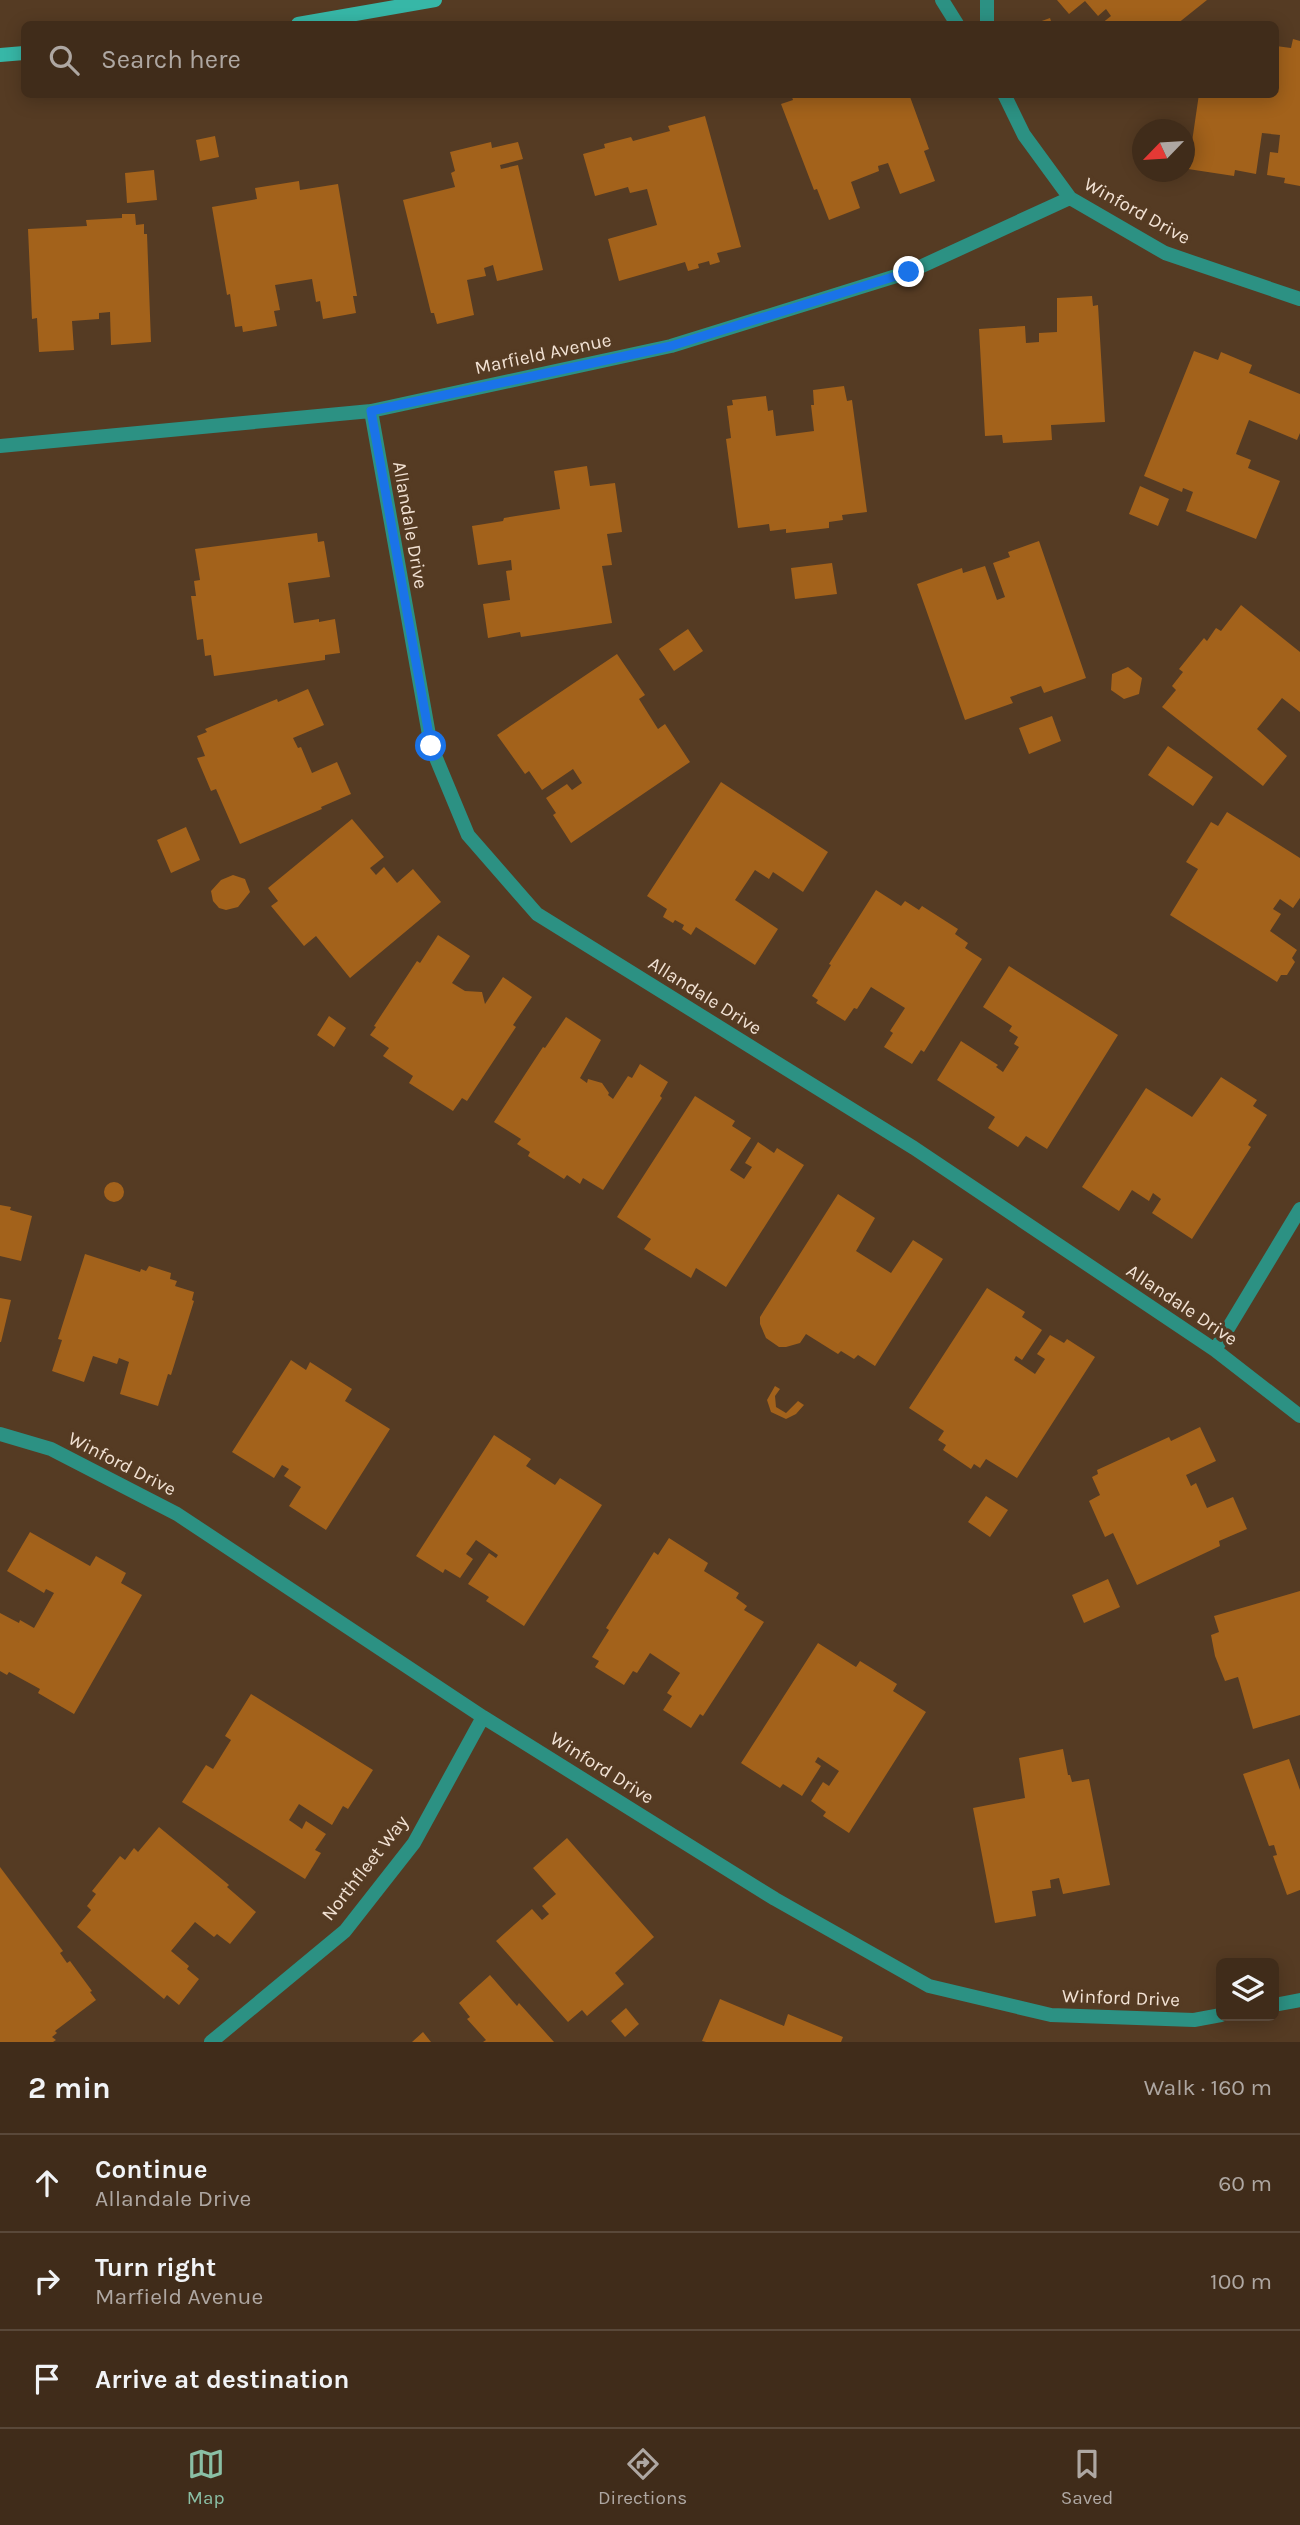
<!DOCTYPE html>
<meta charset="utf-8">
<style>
:root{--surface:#402c1a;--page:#4b3827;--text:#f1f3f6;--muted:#aea7a2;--line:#594839;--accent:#8abfa5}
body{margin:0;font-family:Karla,sans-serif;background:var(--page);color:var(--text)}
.controls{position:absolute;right:21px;bottom:21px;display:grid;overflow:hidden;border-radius:10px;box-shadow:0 4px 18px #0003}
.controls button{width:63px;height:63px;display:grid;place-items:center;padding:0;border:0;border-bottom:2px solid var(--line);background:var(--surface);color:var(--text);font:35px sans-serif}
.compass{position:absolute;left:1132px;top:119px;width:63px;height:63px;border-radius:50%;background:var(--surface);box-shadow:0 4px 18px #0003;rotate:245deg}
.stop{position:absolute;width:21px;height:21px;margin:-16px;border:5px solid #1a73e8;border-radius:50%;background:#fff}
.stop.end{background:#1a73e8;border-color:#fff;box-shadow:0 2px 7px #0008}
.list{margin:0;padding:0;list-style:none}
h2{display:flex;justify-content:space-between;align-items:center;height:91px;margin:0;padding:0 28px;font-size:30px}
h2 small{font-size:23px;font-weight:400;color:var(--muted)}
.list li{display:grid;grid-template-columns:46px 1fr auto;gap:21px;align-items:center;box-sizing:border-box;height:98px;padding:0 28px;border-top:2px solid var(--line)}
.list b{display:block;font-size:26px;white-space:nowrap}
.list p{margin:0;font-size:23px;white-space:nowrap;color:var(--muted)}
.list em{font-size:23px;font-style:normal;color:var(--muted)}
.icon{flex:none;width:38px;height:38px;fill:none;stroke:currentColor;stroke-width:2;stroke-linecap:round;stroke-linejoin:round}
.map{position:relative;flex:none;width:1300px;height:2042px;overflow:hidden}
.search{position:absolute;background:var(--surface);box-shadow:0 4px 18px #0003;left:21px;right:21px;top:21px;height:77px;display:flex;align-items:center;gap:18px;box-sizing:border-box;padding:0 24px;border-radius:10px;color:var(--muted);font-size:26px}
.sheet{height:385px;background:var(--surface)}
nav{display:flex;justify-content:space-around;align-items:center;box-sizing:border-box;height:98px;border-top:2px solid var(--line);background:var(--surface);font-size:19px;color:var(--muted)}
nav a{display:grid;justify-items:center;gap:4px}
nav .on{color:var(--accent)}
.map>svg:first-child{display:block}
.building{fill:#a3621b}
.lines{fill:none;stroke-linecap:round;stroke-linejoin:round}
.minor{stroke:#2c9183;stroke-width:14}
.secondary{stroke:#37b7a7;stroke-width:14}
.route{stroke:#1a73e8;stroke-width:9}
.labels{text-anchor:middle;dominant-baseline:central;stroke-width:7;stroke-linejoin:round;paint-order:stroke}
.street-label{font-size:19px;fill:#f2e2d4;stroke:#553b23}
</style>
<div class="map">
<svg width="1300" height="2042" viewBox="0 0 1300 2042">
<rect width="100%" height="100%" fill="#553b23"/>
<path class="building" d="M 1057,0 L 1207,0 L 1177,24 L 1101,24 L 1111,16 L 1106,9 L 1098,16 L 1085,1 L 1069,14 Z
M 1050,18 L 1052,24 L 1040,24 L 1039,22 Z
M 1293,39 L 1300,41 L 1300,186 L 1284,183 L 1285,178 L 1267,175 L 1270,152 L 1278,153 L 1280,135 L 1262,133 L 1256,174 L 1235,170 L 1234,176 L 1188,169 L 1199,94 L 1276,94 L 1276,46 L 1291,48 Z
M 791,94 L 909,94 L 929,149 L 924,151 L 935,181 L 900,194 L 888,163 L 878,166 L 879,171 L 851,182 L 860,208 L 829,220 L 817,189 L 814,190 L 781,104 L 793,100 Z
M 705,116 L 741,247 L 717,253 L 720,262 L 710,265 L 709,261 L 698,264 L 699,268 L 688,271 L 685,262 L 619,281 L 608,239 L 657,225 L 647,189 L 630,193 L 628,187 L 595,196 L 583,154 L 605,148 L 604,144 L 631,137 L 633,141 L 670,131 L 668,126 Z
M 215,136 L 219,157 L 200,161 L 196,140 Z
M 491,142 L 492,148 L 518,142 L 523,159 L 500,165 L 501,169 L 518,165 L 543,270 L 497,281 L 493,265 L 484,268 L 486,276 L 467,280 L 474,315 L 437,324 L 434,313 L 431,313 L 403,200 L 455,187 L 451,173 L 455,171 L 450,152 Z
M 154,170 L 157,200 L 127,203 L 125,173 Z
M 299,181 L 300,190 L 338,184 L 357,296 L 353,296 L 356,313 L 323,319 L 320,301 L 316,302 L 312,279 L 275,285 L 280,310 L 274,311 L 277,326 L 243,332 L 242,326 L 235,327 L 230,294 L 227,295 L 212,207 L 257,199 L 255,188 Z
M 122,214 L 135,214 L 136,225 L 144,224 L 144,234 L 147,234 L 151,342 L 111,345 L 110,312 L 99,313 L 99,319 L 72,321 L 74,350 L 39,352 L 37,318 L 32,319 L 28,229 L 87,226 L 86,220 L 122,218 Z
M 1092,296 L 1093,306 L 1098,305 L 1105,422 L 1051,425 L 1052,440 L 1003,443 L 1002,435 L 985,436 L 979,329 L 1025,326 L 1026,343 L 1039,342 L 1039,333 L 1057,332 L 1057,298 Z
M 1194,351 L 1218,360 L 1221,352 L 1252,365 L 1249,373 L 1300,394 L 1300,433 L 1297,440 L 1249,420 L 1236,454 L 1251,460 L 1248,468 L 1280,481 L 1256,539 L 1186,511 L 1193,492 L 1183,488 L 1182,492 L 1144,476 Z
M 844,386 L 847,401 L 852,400 L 867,512 L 842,515 L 843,520 L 829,522 L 829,528 L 786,533 L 786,529 L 770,531 L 769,524 L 738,528 L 726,439 L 731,438 L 727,406 L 733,405 L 732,400 L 766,396 L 768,411 L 773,410 L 776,436 L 814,431 L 811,405 L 814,405 L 813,390 Z
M 587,466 L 590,486 L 615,483 L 622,532 L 607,534 L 612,565 L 602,566 L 612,623 L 521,637 L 520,632 L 488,638 L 483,604 L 510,600 L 506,571 L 512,570 L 511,560 L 478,565 L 472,526 L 503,521 L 504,518 L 560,509 L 554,471 Z
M 1140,486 L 1169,499 L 1158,526 L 1129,514 Z
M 317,533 L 318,542 L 324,541 L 330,577 L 288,583 L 294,623 L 319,619 L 319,622 L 335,619 L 340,653 L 325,655 L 325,660 L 214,676 L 211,655 L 205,656 L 203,639 L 197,640 L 191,596 L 196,596 L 194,581 L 200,580 L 195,549 Z
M 1039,541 L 1086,678 L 1044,693 L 1041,686 L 1010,697 L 1013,703 L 965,720 L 917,584 L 962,568 L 963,573 L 985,566 L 997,600 L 1005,597 L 993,563 L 1010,557 L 1008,552 Z
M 832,563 L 837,594 L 795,599 L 791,568 Z
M 1241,605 L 1300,652 L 1300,712 L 1282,698 L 1257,729 L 1287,756 L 1263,786 L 1162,707 L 1176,690 L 1172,686 L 1183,672 L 1179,669 L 1204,638 L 1207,641 L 1216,628 L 1221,631 Z
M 688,629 L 703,651 L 674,671 L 659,649 Z
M 617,654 L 645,695 L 639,699 L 658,729 L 665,724 L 690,762 L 571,843 L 553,815 L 556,813 L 546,798 L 567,784 L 572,790 L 582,783 L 573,769 L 542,790 L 529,771 L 525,774 L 497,735 Z
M 1128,667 L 1142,678 L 1139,694 L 1124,699 L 1111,690 L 1112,674 Z
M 308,689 L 324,725 L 293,738 L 298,748 L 301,747 L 312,773 L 337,762 L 351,794 L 321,807 L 322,809 L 240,844 L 216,789 L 211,791 L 197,758 L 205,756 L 197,736 L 207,732 L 205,729 L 277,699 L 278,702 Z
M 1052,716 L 1061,741 L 1029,754 L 1019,728 Z
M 1168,746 L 1213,777 L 1193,806 L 1148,775 Z
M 721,782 L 828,852 L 803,892 L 773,872 L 769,879 L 755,870 L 735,900 L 778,929 L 755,965 L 696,927 L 691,935 L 682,929 L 684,925 L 675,920 L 673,923 L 663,917 L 667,909 L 647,896 Z
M 1227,812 L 1300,858 L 1300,898 L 1293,908 L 1280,899 L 1273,909 L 1281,914 L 1270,931 L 1297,950 L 1292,958 L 1295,962 L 1287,975 L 1281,975 L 1277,982 L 1170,915 L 1198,869 L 1186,862 L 1211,822 L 1218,826 Z
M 352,819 L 384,857 L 370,868 L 376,875 L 384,867 L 397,883 L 413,869 L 441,902 L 350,978 L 316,936 L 304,946 L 271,906 L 278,901 L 268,888 Z
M 186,827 L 200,860 L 171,873 L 157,840 Z
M 233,875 L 245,879 L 250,892 L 238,907 L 226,910 L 219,908 L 213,901 L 211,891 L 221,880 Z
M 876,890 L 901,906 L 905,901 L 919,910 L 922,906 L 958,929 L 955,934 L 968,943 L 965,948 L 982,959 L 924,1052 L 921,1050 L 912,1064 L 884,1047 L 893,1033 L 890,1031 L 905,1008 L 871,987 L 857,1009 L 854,1008 L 845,1021 L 816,1003 L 818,1000 L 812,996 L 831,965 L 829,964 Z
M 438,935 L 470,956 L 452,983 L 465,991 L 482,992 L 485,1004 L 503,977 L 532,997 L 513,1025 L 516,1027 L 467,1101 L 462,1098 L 453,1111 L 409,1083 L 413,1076 L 383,1056 L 389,1048 L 370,1035 L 376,1027 L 374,1026 L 417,961 L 420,963 Z
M 1009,966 L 1118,1035 L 1047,1149 L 1026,1136 L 1018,1147 L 988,1128 L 995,1117 L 937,1080 L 961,1041 L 998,1065 L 996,1067 L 1003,1072 L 1019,1047 L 1014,1044 L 1018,1037 L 1009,1031 L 1012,1026 L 983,1007 Z
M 329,1016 L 346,1028 L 334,1047 L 317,1035 Z
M 566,1017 L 601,1040 L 580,1078 L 587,1083 L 588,1079 L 602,1083 L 609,1093 L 608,1095 L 613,1099 L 628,1076 L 632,1078 L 640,1064 L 668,1082 L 660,1096 L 662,1098 L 603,1190 L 583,1178 L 580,1184 L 567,1175 L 564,1179 L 528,1156 L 530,1152 L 517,1144 L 521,1139 L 494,1122 L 543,1047 L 545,1048 Z
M 1221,1077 L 1257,1100 L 1253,1106 L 1267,1115 L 1248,1145 L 1251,1147 L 1192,1239 L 1152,1213 L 1161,1199 L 1153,1193 L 1149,1201 L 1132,1190 L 1119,1211 L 1082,1187 L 1146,1088 L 1192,1117 Z
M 695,1096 L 735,1121 L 732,1126 L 751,1138 L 730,1170 L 744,1179 L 752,1167 L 745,1163 L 758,1142 L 774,1153 L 777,1148 L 804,1165 L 726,1287 L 696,1268 L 691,1278 L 644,1249 L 651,1239 L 617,1217 Z
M104 1192a10 10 0 1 1 20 0a10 10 0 1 1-20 0Z
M 838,1194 L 875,1218 L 856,1251 L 891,1273 L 913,1240 L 943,1259 L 875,1366 L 858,1355 L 854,1359 L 841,1351 L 838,1354 L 806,1334 L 800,1343 L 786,1347 L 779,1347 L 766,1338 L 760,1324 L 760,1317 Z
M 0,1205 L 11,1207 L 10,1210 L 32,1216 L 21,1261 L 0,1256 Z
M 85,1254 L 140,1272 L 141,1269 L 146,1271 L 149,1266 L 171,1273 L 170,1279 L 177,1281 L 175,1286 L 194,1292 L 192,1300 L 194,1301 L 171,1375 L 168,1374 L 158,1406 L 120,1394 L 129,1362 L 119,1358 L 117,1364 L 93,1356 L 84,1382 L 52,1371 L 62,1340 L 58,1339 Z
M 987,1288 L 1025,1312 L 1022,1317 L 1042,1330 L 1022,1360 L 1016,1356 L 1014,1360 L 1035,1374 L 1045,1359 L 1037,1354 L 1050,1335 L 1064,1343 L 1067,1339 L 1095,1357 L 1017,1478 L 986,1459 L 980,1468 L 974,1464 L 971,1469 L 943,1450 L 946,1445 L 938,1440 L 944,1431 L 909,1408 Z
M 0,1298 L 11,1300 L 1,1342 L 0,1342 Z
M 291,1360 L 306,1370 L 310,1362 L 352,1389 L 345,1401 L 390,1429 L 326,1530 L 289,1506 L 301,1487 L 284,1476 L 289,1469 L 282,1465 L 274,1478 L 232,1452 Z
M 775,1386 L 780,1389 L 775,1396 L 776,1407 L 786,1413 L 798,1401 L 804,1405 L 796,1414 L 786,1419 L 771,1412 L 767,1400 Z
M 1200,1427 L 1216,1461 L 1186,1475 L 1191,1486 L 1196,1483 L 1207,1508 L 1233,1497 L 1247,1529 L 1219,1541 L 1220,1546 L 1137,1585 L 1113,1533 L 1105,1537 L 1089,1501 L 1100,1495 L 1092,1477 L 1098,1474 L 1097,1470 L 1169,1437 L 1171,1441 Z
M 494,1435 L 531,1459 L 526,1466 L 555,1485 L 560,1478 L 602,1505 L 524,1626 L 486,1601 L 489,1597 L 468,1584 L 489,1553 L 496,1558 L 498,1555 L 476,1540 L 466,1554 L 473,1559 L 460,1578 L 445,1569 L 443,1573 L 416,1556 Z
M 986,1496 L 1008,1510 L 990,1537 L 968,1522 Z
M 30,1532 L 90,1566 L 96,1556 L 126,1573 L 121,1583 L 142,1595 L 74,1714 L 38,1693 L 40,1689 L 9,1672 L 7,1675 L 0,1671 L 0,1613 L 19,1623 L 20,1620 L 34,1628 L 54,1593 L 46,1589 L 44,1593 L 7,1571 Z
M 669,1538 L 708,1563 L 704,1571 L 739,1593 L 736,1598 L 747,1606 L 744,1610 L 764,1622 L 703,1716 L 700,1714 L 691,1728 L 663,1710 L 672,1696 L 667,1693 L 680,1673 L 650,1653 L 637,1673 L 633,1671 L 624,1685 L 595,1667 L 599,1661 L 592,1657 L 609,1630 L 606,1628 L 654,1552 L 658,1555 Z
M 1108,1579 L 1120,1607 L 1084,1623 L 1072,1595 Z
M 1300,1591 L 1300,1715 L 1253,1729 L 1238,1677 L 1225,1681 L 1215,1656 L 1211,1635 L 1219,1632 L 1214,1616 Z
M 818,1643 L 856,1667 L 860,1661 L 897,1684 L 893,1691 L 926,1712 L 849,1833 L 823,1816 L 826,1812 L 811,1801 L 823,1782 L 829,1786 L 839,1771 L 818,1757 L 815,1762 L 821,1766 L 802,1796 L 783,1784 L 780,1788 L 741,1763 Z
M 251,1694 L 373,1770 L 348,1809 L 343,1806 L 332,1825 L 299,1804 L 289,1820 L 302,1829 L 306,1821 L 326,1834 L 315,1850 L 321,1853 L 305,1879 L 182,1802 L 206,1765 L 213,1769 L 231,1740 L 225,1736 Z
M 1063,1749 L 1068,1775 L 1070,1775 L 1072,1782 L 1089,1779 L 1110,1885 L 1063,1894 L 1059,1878 L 1050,1880 L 1051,1888 L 1032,1891 L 1036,1916 L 995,1923 L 973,1808 L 1025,1798 L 1019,1758 Z
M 1289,1759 L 1300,1790 L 1300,1890 L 1287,1895 L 1273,1856 L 1277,1855 L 1274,1845 L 1269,1846 L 1243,1774 Z
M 159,1827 L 229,1885 L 227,1887 L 256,1912 L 230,1944 L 217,1934 L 214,1937 L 195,1922 L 171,1951 L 189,1966 L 187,1969 L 199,1979 L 179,2005 L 167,1995 L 164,1999 L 77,1927 L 91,1910 L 87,1906 L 96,1894 L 92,1891 L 120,1856 L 125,1860 L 134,1848 L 138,1852 Z
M 567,1838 L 654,1937 L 615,1973 L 624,1984 L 587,2016 L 582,2010 L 568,2022 L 496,1941 L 532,1909 L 542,1920 L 549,1914 L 542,1906 L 556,1894 L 533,1868 Z
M 0,1867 L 63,1951 L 60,1953 L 67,1963 L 70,1961 L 92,1991 L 90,1992 L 96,2000 L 55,2031 L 57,2033 L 52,2037 L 56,2040 L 53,2042 L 0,2042 Z
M 490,1975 L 517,2006 L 519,2003 L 554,2042 L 483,2042 L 486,2040 L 467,2019 L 470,2017 L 459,2003 Z
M 720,1999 L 784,2026 L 788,2014 L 843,2037 L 841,2042 L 706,2042 L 702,2041 Z
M 626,2008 L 639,2024 L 625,2037 L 611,2021 Z
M 423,2032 L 431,2042 L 412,2042 Z"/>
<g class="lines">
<path class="minor" d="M 942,0 L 957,24
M 987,0 L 987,24
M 1004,94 L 1024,135 L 1070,198 L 1165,253 L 1300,299
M 371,411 L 431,746 L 468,835 L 537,914 L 914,1148 L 1215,1350 L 1300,1416
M 0,446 L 371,411 L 671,346 L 909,272 L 1070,198
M 1215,1350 L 1300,1209
M 0,1434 L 51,1449 L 177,1514 L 483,1717 L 775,1899 L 929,1986 L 1051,2015 L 1194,2020 L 1221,2015
M 1274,2005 L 1300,2000
M 211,2042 L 345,1931 L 414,1843 L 483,1717"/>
<path class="secondary" d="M 298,24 L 435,0
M 0,55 L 24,53"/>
</g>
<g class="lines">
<path class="route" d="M 431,746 L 371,411 L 671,346 L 909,272"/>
</g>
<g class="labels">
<g class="street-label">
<text transform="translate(1137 211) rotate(29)">Winford Drive</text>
<text transform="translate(543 354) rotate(-12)">Marfield Avenue</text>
<text transform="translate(410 525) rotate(80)">Allandale Drive</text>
<text transform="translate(705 996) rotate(32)">Allandale Drive</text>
<text transform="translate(1182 1305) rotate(34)">Allandale Drive</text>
<text transform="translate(122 1464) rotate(27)">Winford Drive</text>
<text transform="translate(602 1768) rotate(32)">Winford Drive</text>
<text transform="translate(365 1868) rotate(-52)">Northfleet Way</text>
<text transform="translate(1121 1998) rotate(2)">Winford Drive</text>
</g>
</g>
</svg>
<div class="controls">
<button><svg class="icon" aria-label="layers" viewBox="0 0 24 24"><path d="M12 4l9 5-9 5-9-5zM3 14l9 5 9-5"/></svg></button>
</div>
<svg class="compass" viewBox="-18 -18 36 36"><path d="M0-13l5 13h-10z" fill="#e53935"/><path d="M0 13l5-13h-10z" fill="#aea7a2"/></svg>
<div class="stop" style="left:431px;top:746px"></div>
<div class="stop end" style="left:909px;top:272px"></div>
<div class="search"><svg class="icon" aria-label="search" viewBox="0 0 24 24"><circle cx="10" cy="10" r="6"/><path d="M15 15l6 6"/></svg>Search here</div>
</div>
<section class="sheet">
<h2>2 min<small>Walk · 160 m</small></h2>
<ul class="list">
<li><svg class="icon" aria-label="ahead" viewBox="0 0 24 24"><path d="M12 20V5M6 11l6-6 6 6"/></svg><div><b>Continue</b><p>Allandale Drive</p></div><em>60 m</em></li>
<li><svg class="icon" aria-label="right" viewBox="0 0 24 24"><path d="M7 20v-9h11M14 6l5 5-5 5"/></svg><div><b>Turn right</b><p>Marfield Avenue</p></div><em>100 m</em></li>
<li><svg class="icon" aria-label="arrive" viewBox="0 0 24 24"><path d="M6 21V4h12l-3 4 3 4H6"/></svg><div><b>Arrive at destination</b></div></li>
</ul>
</section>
<nav>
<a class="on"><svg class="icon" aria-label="map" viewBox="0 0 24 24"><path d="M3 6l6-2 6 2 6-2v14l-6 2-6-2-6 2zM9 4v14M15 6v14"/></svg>Map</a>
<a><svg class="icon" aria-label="directions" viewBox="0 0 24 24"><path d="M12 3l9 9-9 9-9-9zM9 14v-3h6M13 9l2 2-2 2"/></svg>Directions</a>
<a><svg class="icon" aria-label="saved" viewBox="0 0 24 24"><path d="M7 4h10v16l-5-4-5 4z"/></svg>Saved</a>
</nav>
